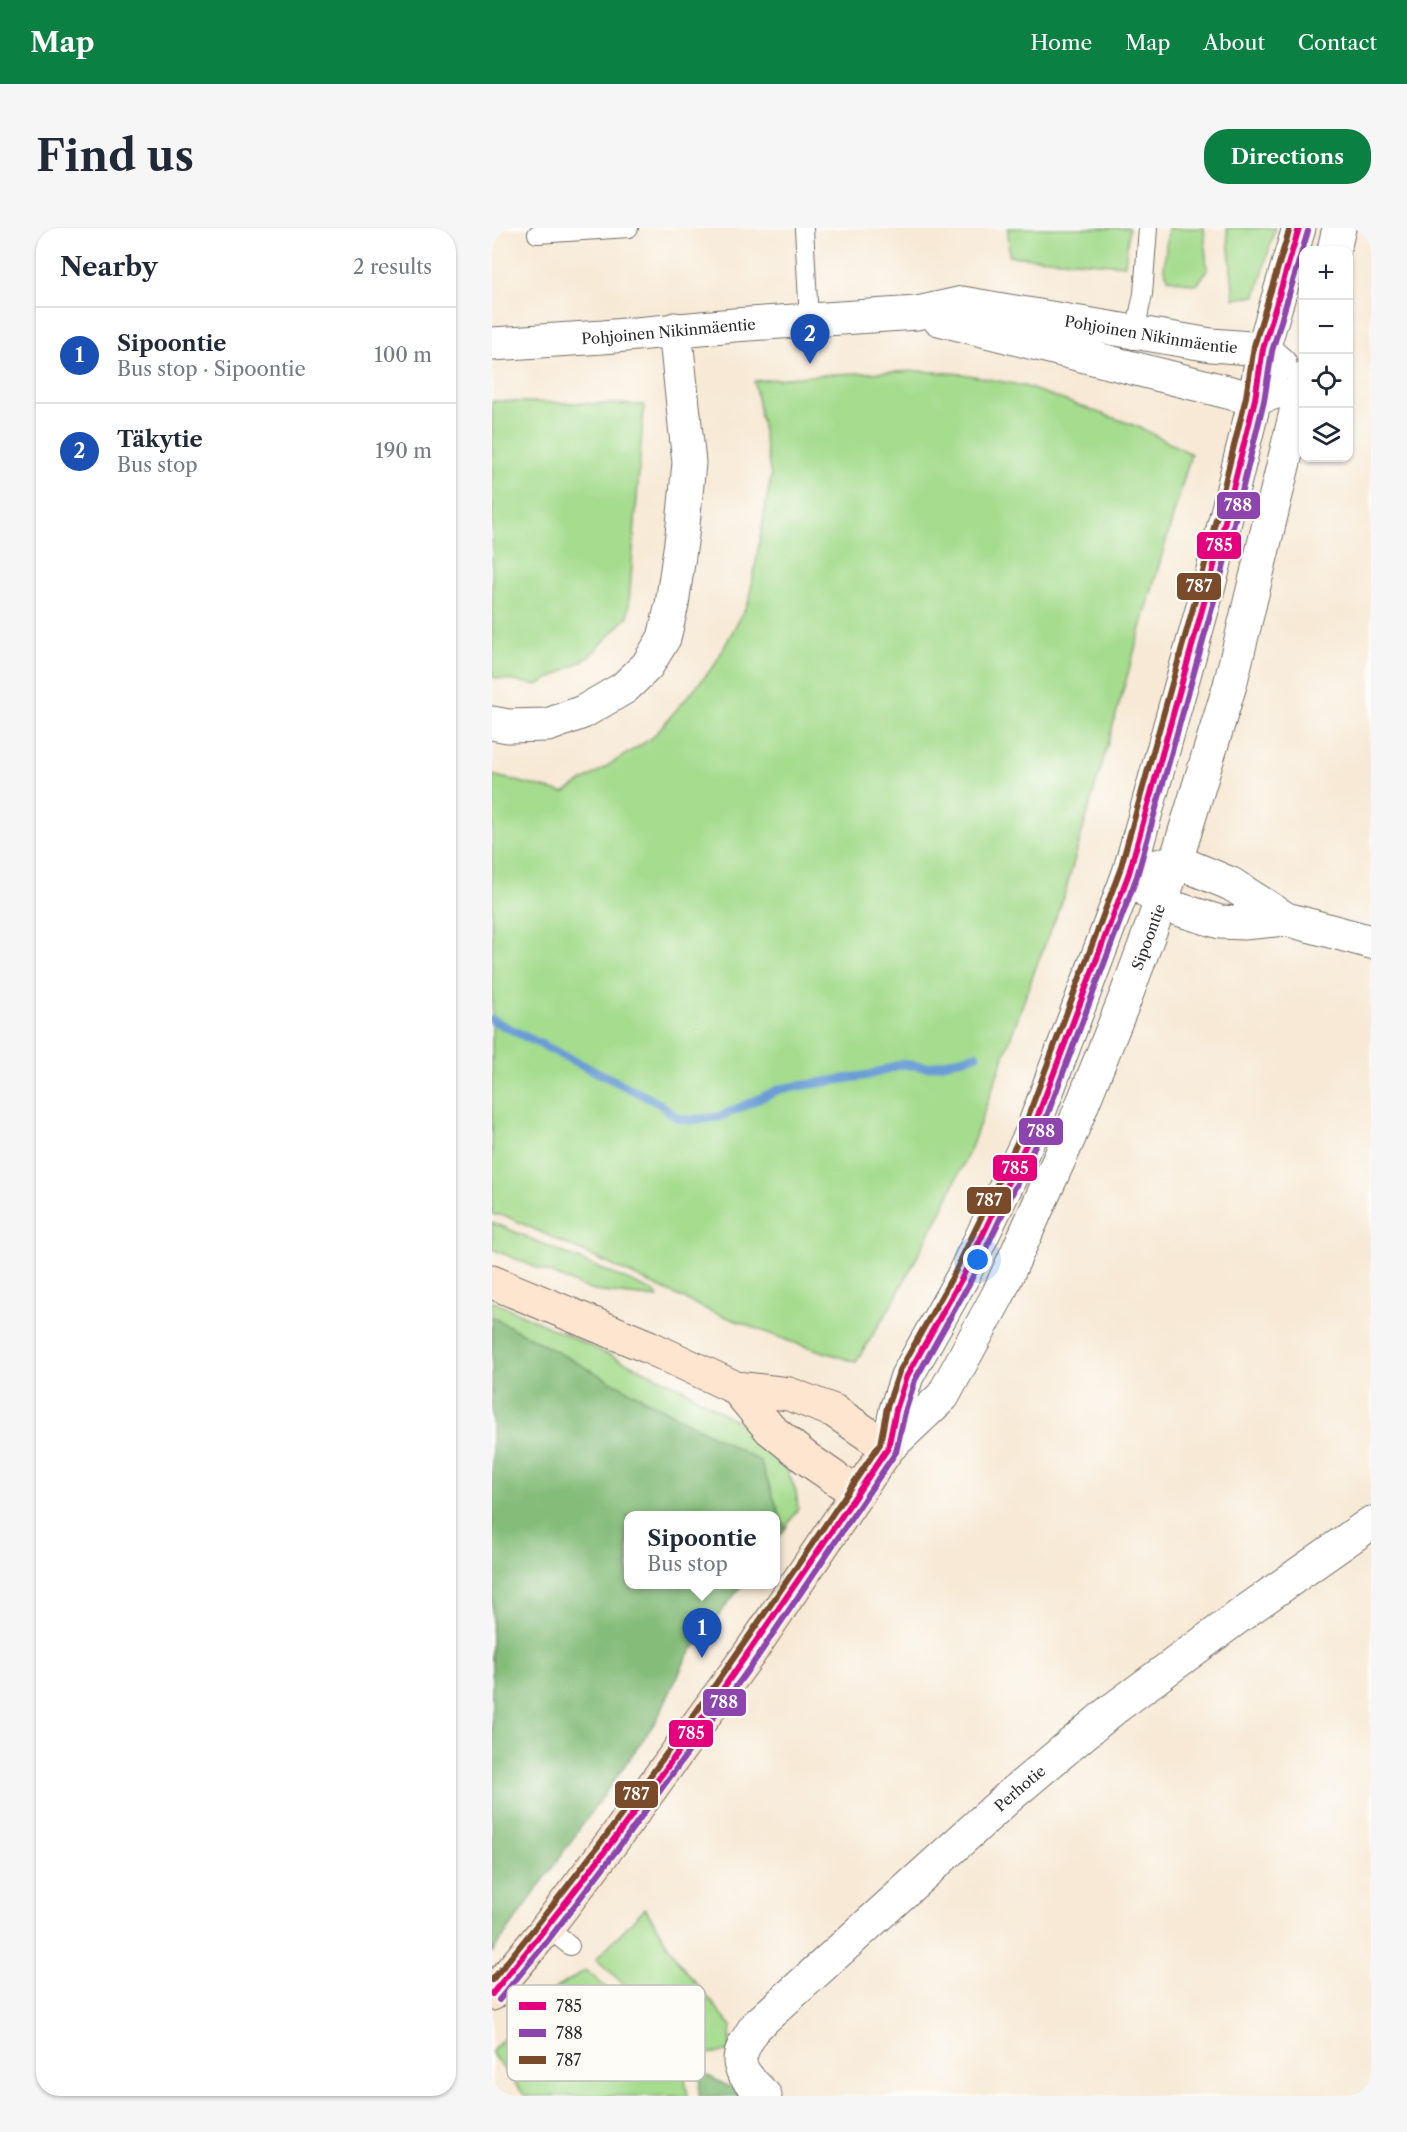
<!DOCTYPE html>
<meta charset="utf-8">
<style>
:root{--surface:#fff;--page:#f6f6f7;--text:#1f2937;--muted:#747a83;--line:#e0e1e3;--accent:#0b8043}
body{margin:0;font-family:"Libre Caslon Text",serif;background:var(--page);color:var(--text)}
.controls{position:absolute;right:18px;top:18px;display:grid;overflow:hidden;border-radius:12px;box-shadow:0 2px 4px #0004}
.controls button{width:54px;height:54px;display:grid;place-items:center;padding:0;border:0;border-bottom:2px solid var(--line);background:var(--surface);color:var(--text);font:30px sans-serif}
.you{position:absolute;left:486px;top:1032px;width:21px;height:21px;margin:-15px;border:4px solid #fff;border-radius:50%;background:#1a73e8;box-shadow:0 0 0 9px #1a73e833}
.badge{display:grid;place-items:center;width:39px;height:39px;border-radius:50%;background:var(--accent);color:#fff;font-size:20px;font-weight:700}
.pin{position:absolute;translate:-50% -50px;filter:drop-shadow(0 2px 3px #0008)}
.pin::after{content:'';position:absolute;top:32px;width:21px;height:18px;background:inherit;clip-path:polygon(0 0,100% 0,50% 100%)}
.popup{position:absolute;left:132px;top:1283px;width:156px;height:78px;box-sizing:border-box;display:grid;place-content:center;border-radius:12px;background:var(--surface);filter:drop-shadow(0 2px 4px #0005);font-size:20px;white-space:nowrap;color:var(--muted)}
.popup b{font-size:22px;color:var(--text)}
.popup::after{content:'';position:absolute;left:50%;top:100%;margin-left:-12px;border:12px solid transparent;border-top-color:var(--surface)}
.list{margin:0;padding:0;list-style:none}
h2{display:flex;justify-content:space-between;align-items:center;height:78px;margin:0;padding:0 24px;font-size:26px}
h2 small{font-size:20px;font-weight:400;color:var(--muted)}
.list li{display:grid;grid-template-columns:39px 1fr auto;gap:18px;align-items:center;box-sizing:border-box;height:96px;padding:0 24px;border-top:2px solid var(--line)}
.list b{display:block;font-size:22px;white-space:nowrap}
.list p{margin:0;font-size:20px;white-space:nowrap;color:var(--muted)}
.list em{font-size:20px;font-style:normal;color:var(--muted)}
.icon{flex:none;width:33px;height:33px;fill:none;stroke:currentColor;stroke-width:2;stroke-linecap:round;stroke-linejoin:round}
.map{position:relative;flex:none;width:879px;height:1868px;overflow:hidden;border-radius:24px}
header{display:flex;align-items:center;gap:36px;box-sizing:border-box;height:84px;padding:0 30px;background:var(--accent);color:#fff}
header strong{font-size:28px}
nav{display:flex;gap:33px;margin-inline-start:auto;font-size:21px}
.intro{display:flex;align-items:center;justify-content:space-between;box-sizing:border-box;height:144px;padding:0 36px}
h1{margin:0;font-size:42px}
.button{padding:15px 27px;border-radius:24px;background:var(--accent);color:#fff;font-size:21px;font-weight:700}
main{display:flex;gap:36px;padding:0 36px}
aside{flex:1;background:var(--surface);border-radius:24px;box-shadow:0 2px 4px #0004}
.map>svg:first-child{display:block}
.green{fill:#a5dc8e;stroke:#68845c;stroke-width:1.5}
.forest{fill:#84bc79;stroke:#587452;stroke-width:1.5}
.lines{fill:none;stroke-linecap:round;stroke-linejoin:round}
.stream{stroke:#6a9cd5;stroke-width:9}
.service-casing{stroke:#726e66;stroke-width:20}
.minor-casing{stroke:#726e66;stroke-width:35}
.tertiary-casing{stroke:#726e66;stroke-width:35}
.secondary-casing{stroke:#726e66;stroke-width:35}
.service{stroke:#fff;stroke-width:18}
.minor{stroke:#fff;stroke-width:33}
.tertiary{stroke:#fff;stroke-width:33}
.secondary{stroke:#fde5d0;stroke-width:33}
.bus-1-casing{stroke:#fdfcf7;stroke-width:10}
.bus-2-casing{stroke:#fdfcf7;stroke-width:10}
.bus-3-casing{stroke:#fdfcf7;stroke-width:10}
.bus-1{stroke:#e5007d;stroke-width:6}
.bus-2{stroke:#8e44ad;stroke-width:6}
.bus-3{stroke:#7a4b2a;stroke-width:6}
.labels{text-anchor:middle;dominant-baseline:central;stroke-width:4.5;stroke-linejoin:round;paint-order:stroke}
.street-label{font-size:15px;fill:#2b2b2b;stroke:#fdfcf7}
.key{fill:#fdfcf7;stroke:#bebdba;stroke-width:1.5}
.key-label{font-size:16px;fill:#2b2b2b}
.line-badge{stroke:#fdfcf7;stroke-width:2}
.badge-label{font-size:16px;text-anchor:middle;font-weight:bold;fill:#fff}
</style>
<header>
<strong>Map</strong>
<nav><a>Home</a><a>Map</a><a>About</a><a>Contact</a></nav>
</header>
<div class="intro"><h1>Find us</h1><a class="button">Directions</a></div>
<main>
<aside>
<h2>Nearby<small>2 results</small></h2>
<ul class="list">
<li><span class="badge" style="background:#1a4fb4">1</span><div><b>Sipoontie</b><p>Bus stop · Sipoontie</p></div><em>100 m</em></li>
<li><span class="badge" style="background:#1a4fb4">2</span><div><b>Täkytie</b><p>Bus stop</p></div><em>190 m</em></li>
</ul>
</aside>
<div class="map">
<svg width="879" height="1868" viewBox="0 0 879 1868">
<rect width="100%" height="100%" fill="#fdfcf7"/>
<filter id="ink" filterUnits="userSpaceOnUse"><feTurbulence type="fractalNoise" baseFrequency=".0167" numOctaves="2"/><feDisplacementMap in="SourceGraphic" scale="12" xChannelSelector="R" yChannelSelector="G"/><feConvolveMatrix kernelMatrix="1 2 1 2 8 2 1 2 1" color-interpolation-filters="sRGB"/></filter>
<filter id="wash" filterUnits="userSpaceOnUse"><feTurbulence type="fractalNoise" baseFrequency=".008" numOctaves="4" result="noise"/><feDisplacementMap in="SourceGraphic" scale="24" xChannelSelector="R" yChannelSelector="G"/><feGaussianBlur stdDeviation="1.35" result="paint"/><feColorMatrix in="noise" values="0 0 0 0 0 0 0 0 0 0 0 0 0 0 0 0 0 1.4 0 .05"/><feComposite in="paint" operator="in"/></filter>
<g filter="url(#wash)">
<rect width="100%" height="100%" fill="#f7e9d5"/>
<path class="green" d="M 516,0 L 637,0 L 633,37 L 517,28 Z
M 676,0 L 712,0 L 715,42 L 705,57 L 677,51 L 672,41 Z
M 735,0 L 783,0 L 764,68 L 742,71 Z
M 428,143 L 471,146 L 532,158 L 647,199 L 699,226 L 571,671 L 544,739 L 480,917 L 450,982 L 400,1076 L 364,1134 L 297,1113 L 216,1082 L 14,988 L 0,986 L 0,547 L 72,565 L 160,510 L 222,438 L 257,373 L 279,248 L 262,153 L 341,146 Z
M 0,173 L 152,177 L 136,388 L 97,429 L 46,457 L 0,449 Z
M 0,994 L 163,1064 L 167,1070 L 101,1063 L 0,1021 Z
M 0,1073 L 190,1160 L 255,1200 L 295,1241 L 304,1264 L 306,1280 L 293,1301 L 268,1233 L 0,1090 Z
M 153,1680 L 187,1735 L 239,1797 L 237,1824 L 198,1827 L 147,1770 L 104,1731 Z
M 94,1742 L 128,1772 L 191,1839 L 196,1868 L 33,1868 L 0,1826 L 0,1823 L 51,1768 Z"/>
<path class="forest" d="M 0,1089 L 268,1233 L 293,1301 L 284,1313 L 284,1288 L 136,1288 L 136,1356 L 250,1357 L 195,1429 L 164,1493 L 0,1725 Z
M 208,1844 L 254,1867 L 255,1868 L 207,1868 Z"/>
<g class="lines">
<path class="stream" d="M 0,792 L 141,862 L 168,876 L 185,890 L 197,892 L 227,889 L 288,861 L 377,847 L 410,836 L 437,839 L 484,827"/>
</g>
</g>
<g filter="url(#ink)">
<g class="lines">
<defs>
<path id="service" d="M 312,0 L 317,92
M 45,6 L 137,0
M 641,112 L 651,66 L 656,0
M 55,1699 L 78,1718"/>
<g id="minor">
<path d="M 0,495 L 16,498 L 56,497 L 91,484 L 132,460 L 155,438 L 172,410 L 180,376 L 190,307 L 197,235 L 183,101"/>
<path id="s1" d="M 273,1868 C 243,1839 240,1834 264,1798 L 520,1566 L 620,1482 L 757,1381 L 879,1295"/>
</g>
<g id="tertiary">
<path d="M 842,22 L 847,0"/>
<path d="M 447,91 L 763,171 L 784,164"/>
<path id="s2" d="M 0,116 L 111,109 L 242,97 L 425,85 L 470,75 L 719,117 L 771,121 L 788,136"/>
<path d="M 662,639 L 684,633 L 739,656 L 794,691 L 879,714"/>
<path d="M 654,662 L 669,676 L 728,694 L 752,695 L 794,691"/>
<path d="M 396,1220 L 404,1182 L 415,1148 L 470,1050 L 539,906 L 637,645 L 720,346 L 763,171 L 771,121 L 807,0"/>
<path id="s3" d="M 396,1220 L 451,1168 L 506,1067 L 576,912 L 634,768 L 684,633 L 738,457 L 812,151"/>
</g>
<path id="secondary" d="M 0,1054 L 157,1119 L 244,1160 L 297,1166 L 342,1183 L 396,1220 L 257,1426 L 120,1614 L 50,1706 L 0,1766
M 244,1160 L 278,1201 L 314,1230 L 366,1266"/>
</defs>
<use href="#service" class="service-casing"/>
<use href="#minor" class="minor-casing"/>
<use href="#tertiary" class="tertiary-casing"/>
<use href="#secondary" class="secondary-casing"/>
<use href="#service" class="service"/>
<use href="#minor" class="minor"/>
<use href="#tertiary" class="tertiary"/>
<use href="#secondary" class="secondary"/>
<defs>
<path id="bus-1" d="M 0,1766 C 144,1593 270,1406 396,1220 L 404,1182 L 415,1148 L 470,1050 L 539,906 L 637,645 L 720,346 L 763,171 L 771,121 L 807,0"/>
<path id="bus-2" d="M 7,1772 L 57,1711 L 127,1619 L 264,1431 L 404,1224 L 413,1184 L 423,1152 L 478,1054 L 547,909 L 645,648 L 729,348 L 772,173 L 780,123 L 816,3"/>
<path id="bus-3" d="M 0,1752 C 141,1583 264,1399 388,1216 L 395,1179 L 407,1144 L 462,1046 L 531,902 L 628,642 L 711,344 L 754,169 L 762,118 L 798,0"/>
</defs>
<use href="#bus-1" class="bus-1-casing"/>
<use href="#bus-2" class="bus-2-casing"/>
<use href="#bus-3" class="bus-3-casing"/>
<use href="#bus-1" class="bus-1"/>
<use href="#bus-2" class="bus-2"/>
<use href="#bus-3" class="bus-3"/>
</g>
</g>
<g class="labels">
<g class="street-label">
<text stroke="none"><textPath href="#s2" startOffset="177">Pohjoinen Nikinmäentie</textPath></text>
<text stroke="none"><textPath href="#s2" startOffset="664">Pohjoinen Nikinmäentie</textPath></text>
<text stroke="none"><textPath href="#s3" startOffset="579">Sipoontie</textPath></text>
<text stroke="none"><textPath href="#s1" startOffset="438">Perhotie</textPath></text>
</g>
</g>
<rect x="15" y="1757" width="198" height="96" rx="9" class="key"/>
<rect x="27" y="1774" width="27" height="8" fill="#e5007d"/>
<rect x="27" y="1801" width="27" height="8" fill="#8e44ad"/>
<rect x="27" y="1828" width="27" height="8" fill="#7a4b2a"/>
<g class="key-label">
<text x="64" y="1784">785</text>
<text x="64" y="1811">788</text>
<text x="64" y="1838">787</text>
</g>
<g class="line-badge">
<rect x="724" y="263" width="45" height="29" rx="6" fill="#8e44ad"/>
<rect x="704" y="303" width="46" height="29" rx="6" fill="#e5007d"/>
<rect x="684" y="344" width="46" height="29" rx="6" fill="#7a4b2a"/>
<rect x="526" y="889" width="46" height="29" rx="6" fill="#8e44ad"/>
<rect x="500" y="926" width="46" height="28" rx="6" fill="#e5007d"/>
<rect x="474" y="958" width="46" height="29" rx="6" fill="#7a4b2a"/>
<rect x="210" y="1460" width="45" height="29" rx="6" fill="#8e44ad"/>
<rect x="176" y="1491" width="46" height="29" rx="6" fill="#e5007d"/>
<rect x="122" y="1552" width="45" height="29" rx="6" fill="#7a4b2a"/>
</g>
<g class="badge-label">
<text x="746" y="283">788</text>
<text x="727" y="323">785</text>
<text x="707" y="364">787</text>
<text x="549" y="909">788</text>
<text x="523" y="946">785</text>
<text x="497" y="978">787</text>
<text x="232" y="1480">788</text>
<text x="199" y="1511">785</text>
<text x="144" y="1572">787</text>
</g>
</svg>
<div class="controls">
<button>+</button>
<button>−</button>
<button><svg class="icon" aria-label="locate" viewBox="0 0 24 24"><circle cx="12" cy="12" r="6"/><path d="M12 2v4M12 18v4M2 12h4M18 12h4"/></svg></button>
<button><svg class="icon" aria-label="layers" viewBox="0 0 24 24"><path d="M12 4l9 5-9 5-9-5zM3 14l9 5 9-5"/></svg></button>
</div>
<div class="you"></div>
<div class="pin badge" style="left:210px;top:1430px;background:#1a4fb4">1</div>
<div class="popup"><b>Sipoontie</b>Bus stop</div>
<div class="pin badge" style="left:318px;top:136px;background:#1a4fb4">2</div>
</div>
</main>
